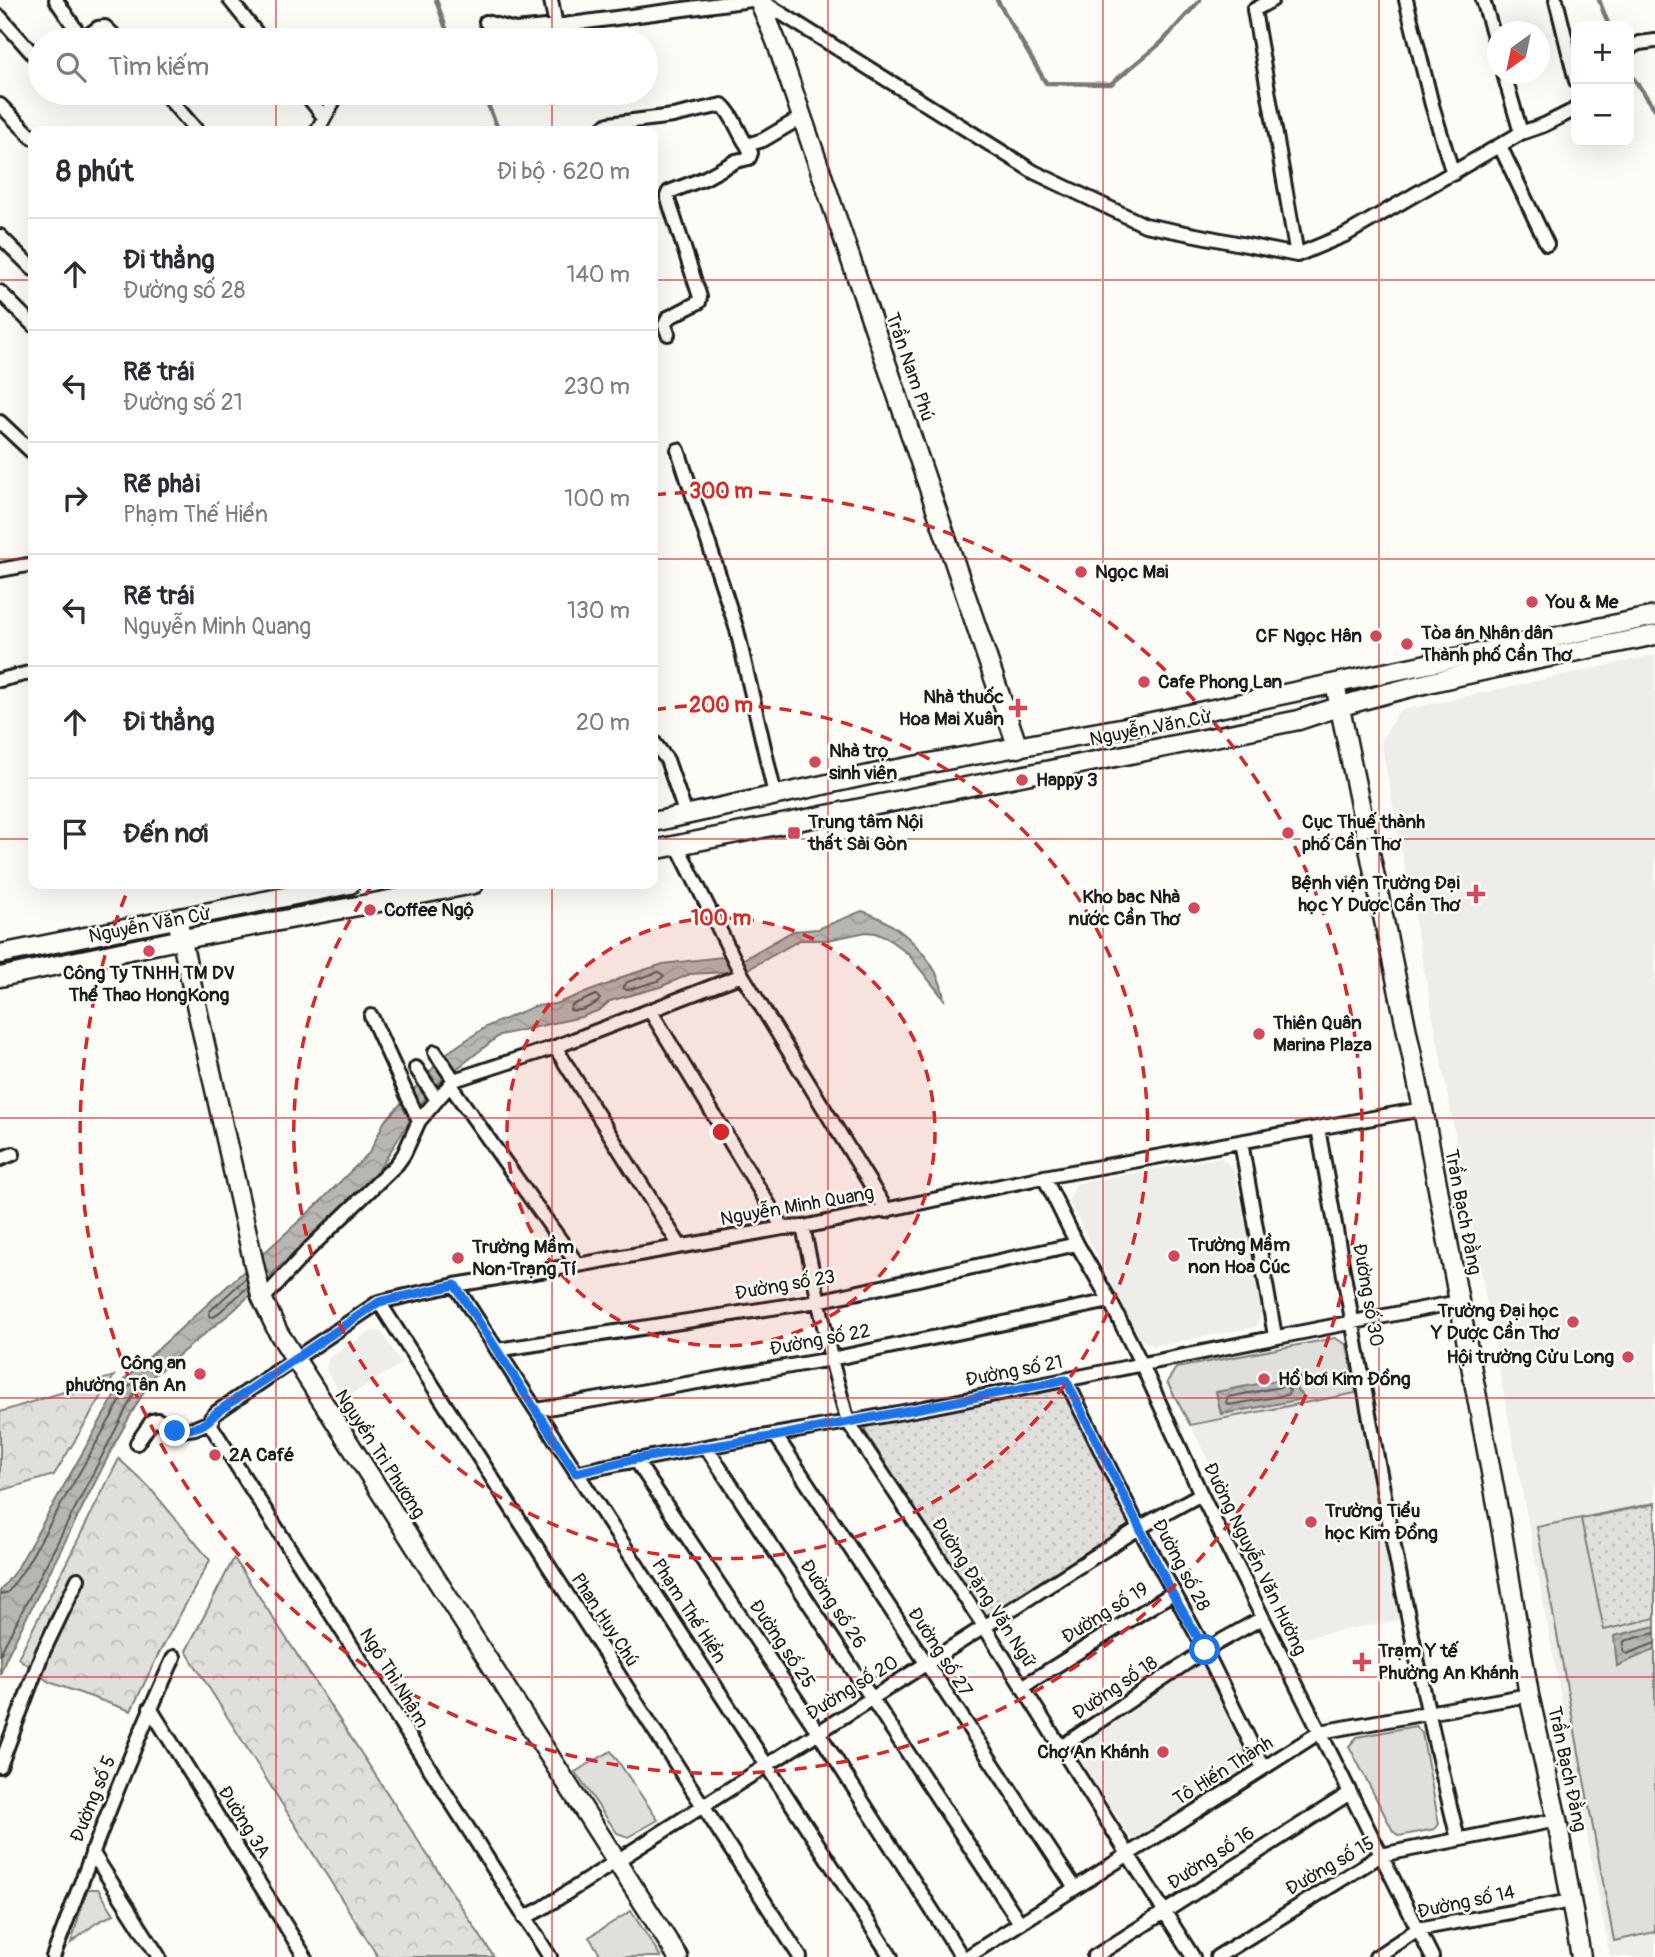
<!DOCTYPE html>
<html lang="vi">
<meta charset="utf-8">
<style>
:root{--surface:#fff;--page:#f2f2f3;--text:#2b2b33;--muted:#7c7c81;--line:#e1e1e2}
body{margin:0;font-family:Pangolin,sans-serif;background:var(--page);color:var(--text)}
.controls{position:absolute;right:21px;top:21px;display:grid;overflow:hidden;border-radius:14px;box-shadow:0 7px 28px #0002}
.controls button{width:63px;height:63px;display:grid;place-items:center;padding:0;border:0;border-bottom:2px solid var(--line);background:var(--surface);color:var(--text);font:35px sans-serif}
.compass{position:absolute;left:1487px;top:21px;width:63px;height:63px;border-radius:50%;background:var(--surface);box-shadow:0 7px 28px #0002;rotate:213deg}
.stop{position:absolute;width:21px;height:21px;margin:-16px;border:5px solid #1a73e8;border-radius:50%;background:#fff}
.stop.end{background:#1a73e8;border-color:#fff;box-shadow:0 2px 7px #0008}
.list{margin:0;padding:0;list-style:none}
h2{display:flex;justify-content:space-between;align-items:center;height:91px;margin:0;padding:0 28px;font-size:30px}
h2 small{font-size:23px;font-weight:400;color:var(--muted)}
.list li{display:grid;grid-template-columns:46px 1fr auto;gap:21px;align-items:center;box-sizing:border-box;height:112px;padding:0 28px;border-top:2px solid var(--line)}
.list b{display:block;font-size:26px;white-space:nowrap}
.list p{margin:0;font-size:23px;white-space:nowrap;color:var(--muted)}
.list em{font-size:23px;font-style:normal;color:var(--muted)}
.icon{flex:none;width:38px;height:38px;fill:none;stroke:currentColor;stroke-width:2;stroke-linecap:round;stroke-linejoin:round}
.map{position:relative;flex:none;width:1655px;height:1957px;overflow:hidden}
.search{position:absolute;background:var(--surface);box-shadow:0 7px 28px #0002;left:28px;top:28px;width:630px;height:77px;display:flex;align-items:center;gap:18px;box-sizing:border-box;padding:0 24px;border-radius:38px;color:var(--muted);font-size:26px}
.panel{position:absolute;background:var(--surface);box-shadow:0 7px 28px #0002;left:28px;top:126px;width:630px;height:763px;border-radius:14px}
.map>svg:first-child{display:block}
.built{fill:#eeede9}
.grass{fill:#e0dfdb;stroke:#7e7e7c;stroke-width:2}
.forest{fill:url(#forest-crowns);stroke:#7e7e7c;stroke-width:2}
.park{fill:url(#park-dots);stroke:#7e7e7c;stroke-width:2}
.water{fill:url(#water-waves);stroke:#797876;stroke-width:2}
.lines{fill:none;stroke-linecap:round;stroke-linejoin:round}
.shore{stroke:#5a5a58;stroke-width:2}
.stream{stroke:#797876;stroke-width:4.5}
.street-casing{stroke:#1c1c1c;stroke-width:18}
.secondary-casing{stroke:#1c1c1c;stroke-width:23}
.street{stroke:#fdfcf7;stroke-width:12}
.secondary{stroke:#fdfcf7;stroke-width:18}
.route{stroke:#1a73e8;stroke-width:9}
.grid{fill:none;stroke:#d62828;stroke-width:2;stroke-opacity:0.55}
.ring{fill:none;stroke:#d62828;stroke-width:3.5;stroke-dasharray:12 9}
.poi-dot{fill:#d1495b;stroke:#fdfcf7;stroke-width:2.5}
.labels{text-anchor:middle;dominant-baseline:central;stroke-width:5;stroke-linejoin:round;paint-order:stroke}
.street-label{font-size:19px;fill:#1c1c1c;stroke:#fdfcf7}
.poi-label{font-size:19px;font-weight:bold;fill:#1c1c1c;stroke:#fdfcf7;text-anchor:start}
.centre{fill:#d62828;stroke:#fdfcf7;stroke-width:3.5}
.ring-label{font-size:21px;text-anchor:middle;font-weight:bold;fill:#d62828;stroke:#fdfcf7;stroke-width:5;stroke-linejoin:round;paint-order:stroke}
</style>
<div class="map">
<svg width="1655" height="1957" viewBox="0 0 1655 1957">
<defs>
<pattern id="forest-crowns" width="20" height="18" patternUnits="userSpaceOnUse" patternTransform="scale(1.75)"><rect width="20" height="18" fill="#e0dfdb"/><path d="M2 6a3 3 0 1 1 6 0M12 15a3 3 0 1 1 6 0" fill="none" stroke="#c0bfbb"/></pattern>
<pattern id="park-dots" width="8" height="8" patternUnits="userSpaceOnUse" patternTransform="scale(1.75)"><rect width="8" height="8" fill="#e0dfdb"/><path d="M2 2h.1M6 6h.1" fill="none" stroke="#c0bfbb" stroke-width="1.8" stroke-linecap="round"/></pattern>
<pattern id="water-waves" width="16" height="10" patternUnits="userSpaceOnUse" patternTransform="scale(1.75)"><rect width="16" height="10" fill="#b7b6b2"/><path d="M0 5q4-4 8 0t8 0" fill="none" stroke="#9d9c98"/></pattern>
</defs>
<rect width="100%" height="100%" fill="#fdfcf7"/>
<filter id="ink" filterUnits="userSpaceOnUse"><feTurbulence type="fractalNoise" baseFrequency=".0143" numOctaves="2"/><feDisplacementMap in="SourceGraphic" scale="14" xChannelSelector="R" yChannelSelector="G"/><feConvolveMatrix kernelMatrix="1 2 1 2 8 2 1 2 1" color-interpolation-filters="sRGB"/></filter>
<g filter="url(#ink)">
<path class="built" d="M 1655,655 L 1655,1957 L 1610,1957 L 1381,741 L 1399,711 Z
M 1221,1157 L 1234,1170 L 1263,1311 L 1256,1327 L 1154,1346 L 1140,1338 L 1134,1328 L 1069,1201 L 1076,1184 Z
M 371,1331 L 382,1332 L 401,1364 L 344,1399 L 326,1370 L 328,1359 Z
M 1356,1393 L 1400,1620 L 1300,1638 L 1190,1425 Z
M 1196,1664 L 1206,1666 L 1210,1671 L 1251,1755 L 1249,1765 L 1247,1769 L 1138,1838 L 1133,1839 L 1130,1837 L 1078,1757 L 1076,1747 L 1079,1741 L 1191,1665 Z"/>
<path class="grass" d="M 1335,1338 L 1347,1345 L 1356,1393 L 1190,1425 L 1167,1382 L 1176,1368 Z
M 1655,1503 L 1655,1932 L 1614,1941 L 1537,1527 Z
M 1415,1726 L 1422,1733 L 1439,1824 L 1435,1829 L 1399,1836 L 1393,1831 L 1349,1746 L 1357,1737 Z
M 611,1751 L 658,1820 L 628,1837 L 617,1833 L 575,1772 Z
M 87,1889 L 98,1889 L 114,1914 L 96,1923 L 71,1943 Z
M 631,1911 L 661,1957 L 602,1957 L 589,1937 Z"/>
<path class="forest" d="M 114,1376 L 54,1475 L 0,1491 L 0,1412 Z
M 119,1459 L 149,1487 L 210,1560 L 159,1653 L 131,1711 L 49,1682 L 18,1658 Z
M 234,1558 L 494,1957 L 378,1957 L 186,1651 Z"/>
<path class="park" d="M 1058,1384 L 1066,1391 L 1130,1519 L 1129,1525 L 1119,1534 L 990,1617 L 983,1616 L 970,1600 L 865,1431 L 867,1421 Z
M 1655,1504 L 1655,1618 L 1604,1630 L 1581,1519 Z"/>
<path class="water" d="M 862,911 C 899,923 939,959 944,999 L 908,954 L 887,938 L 875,933 L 866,932 L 828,940 L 800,940 L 745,971 L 690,974 L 660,987 L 610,1001 L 600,1010 L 581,1017 L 500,1035 L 436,1085 L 419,1106 L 380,1168 L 367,1184 L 234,1310 L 152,1377 L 116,1441 L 6,1658 L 0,1675 L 0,1591 L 18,1567 L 123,1381 L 320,1202 L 370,1152 L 384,1122 L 447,1053 L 486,1027 L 535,1006 L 555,1004 L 609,984 L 625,976 L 663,964 L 722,957 L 742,960 L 793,931 L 818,929 Z
M 1299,1376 L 1300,1382 L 1296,1387 L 1298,1392 L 1302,1394 L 1303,1399 L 1221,1414 L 1216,1392 Z
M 1655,1626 L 1655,1649 L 1617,1666 L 1614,1636 Z"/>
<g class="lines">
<path class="shore" d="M 659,972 L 664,976 L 658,981 L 627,990 L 623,988 L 627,982 Z
M 596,995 L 600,999 C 595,1006 579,1013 570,1010 L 572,1005 Z
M 246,1278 L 210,1311 L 209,1316 L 214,1317 L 248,1287
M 1286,1386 L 1290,1391 L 1287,1395 L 1229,1405 L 1226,1403 L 1228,1397 Z
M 0,1595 L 8,1592 L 23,1571 L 129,1386 L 136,1382 L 138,1386 L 0,1654
M 1655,1633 L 1624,1641 L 1623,1651 L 1627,1654 L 1655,1643"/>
<path class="stream" d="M 436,0 L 450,40
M 997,0 L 1046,83 L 1111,84 L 1162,42 L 1200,0
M 1599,0 L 1609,26
M 1629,72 L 1655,109
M 483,93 L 499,131"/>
<defs>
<path id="street" d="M 56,0 L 83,40
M 230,0 L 262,40
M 551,0 L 556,26 L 751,0
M 760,0 L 1034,172 L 1145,225 L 1297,255 L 1254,10 L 1272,0
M 1406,0 L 1432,105 L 1453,174
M 1483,0 L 1498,50
M 1556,0 L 1576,81
M 0,17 L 40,62
M 486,22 L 515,30 L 556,26
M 82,40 L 98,28 L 105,27 L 119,40
M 367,40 L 370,36
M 1629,48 L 1639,43 L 1655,41
M 1504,74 L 1521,133
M 164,93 L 197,131
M 305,93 L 324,117
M 0,105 L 33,138
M 317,131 L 338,93
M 602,131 L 604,127 L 609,124 L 673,116 L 722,105 C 733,114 738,133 747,145 L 763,140 L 802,117
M 1500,146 L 1547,244
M 0,236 L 33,269
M 1297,255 L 1345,235 L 1521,133 L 1544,125 L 1574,110 L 1576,107
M 0,292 L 33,325
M 668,334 L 665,325 L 668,318 L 699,302 L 700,297 L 667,196 L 669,192 L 705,178 L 736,161 L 749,158 L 751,153 L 747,145
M 0,422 L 33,453
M 678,450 L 737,630 L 775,795
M 0,570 L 33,564
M 0,680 L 33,672
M 653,741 L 667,760 L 686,815
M 677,845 L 742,975 L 887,1211
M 651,1012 L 783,1228
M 371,1016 L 419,1121 L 454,1080 L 555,1047 L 742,975
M 555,1047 L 680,1246
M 435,1052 L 454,1080
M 416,1068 L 437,1100
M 450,1085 L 578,1265
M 1318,1128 C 1360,1365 1400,1604 1458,1839
M 1241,1142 L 1275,1336
M 0,1159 L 13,1154
M 1044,1177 L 1077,1244 L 1110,1301 L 1142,1365 L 1201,1494 L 1432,1957
M 803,1227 L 831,1359 L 848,1422 L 984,1626 L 1193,1957
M 455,1285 L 891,1957
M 263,1299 L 310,1248 L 397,1164 L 404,1154 L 419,1121
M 379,1302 L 800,1957
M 497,1350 L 818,1301 L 1077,1244
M 1066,1380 L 1139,1528 L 1205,1650 L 1263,1768
M 536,1410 L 831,1359 L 1110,1301
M 776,1436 L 1075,1888
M 137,1443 L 152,1421 L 158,1420 L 175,1431 L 195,1428 L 212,1421
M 706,1447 L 1020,1923
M 635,1459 L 818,1732 L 962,1957
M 576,1473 C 689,1447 805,1431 919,1409 C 1099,1374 1279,1335 1459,1302
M 1022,1687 L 1173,1593
M 150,1708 L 305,1957
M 1061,1747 L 1205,1650 L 1262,1618
M 0,1766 L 42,1654 L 78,1579
M 92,1852 L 159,1957
M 524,1918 L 543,1908 L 1139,1528 L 1201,1494
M 53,1957 C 91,1856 129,1755 174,1657
M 550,1957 L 212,1427 L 211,1418 L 217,1412 L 379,1302 L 455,1285 L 578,1265 L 783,1228 L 803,1227 L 1044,1177 L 1423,1109
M 967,1957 L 1320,1732 L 1529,1695
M 1094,1957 L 1350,1793
M 1217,1957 L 1381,1855 L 1557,1820
M 1376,1957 L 1418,1929 L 1571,1901"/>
<path id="secondary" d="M 759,0 L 776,41 L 1018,748
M 1335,684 L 1423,1109 L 1500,1520 L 1529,1695 L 1557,1820 L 1581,1957
M 653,822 L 892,770 L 1142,724 L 1655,616
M 653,850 L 1299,720 C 1414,680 1536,661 1655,635
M 177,919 L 261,1296 L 278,1332 L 678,1957
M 0,954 L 350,884
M 0,977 L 173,941 L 474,884"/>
</defs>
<use href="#street" class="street-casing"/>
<use href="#secondary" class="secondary-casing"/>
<use href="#street" class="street"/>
<use href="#secondary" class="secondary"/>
</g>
</g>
<g class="lines" filter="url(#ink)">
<path class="route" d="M 175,1431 C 197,1428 203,1428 217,1412 L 379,1302 L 455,1285 L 576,1473 L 635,1459 L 776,1436 L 1066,1380 L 1172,1593 L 1205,1650"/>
</g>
<path class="grid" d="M 276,0 L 276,40M 552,0 L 552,40M 828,0 L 828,1957M 1103,0 L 1103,1957M 1379,0 L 1379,1957M 276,93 L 276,131M 552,93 L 552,131M 0,280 L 33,280M 653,280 L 1655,280M 0,559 L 33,559M 653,559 L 1655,559M 0,839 L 33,839M 653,839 L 1655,839M 276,884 L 276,1957M 552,884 L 552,1957M 0,1118 L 1655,1118M 0,1398 L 1655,1398M 0,1677 L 1655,1677"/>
<circle cx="721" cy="1132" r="214" fill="#d62828" fill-opacity=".12"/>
<g class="ring">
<circle cx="721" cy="1132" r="214"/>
<path d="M654 710A427 427 0 1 1 373 884"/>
<path d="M654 495A641 641 0 1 1 129 887"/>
</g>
<g class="poi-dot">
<circle cx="1081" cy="572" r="7"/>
<circle cx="1532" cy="602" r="7"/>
<circle cx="1376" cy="636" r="7"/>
<circle cx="1407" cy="644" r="7"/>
<circle cx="1144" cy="682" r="7"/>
<path d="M1014.5 697.5h7v7h7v7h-7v7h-7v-7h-7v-7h7z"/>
<circle cx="815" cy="762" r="7"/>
<circle cx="1022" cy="780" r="7"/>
<rect x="787" y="826" width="14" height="14" rx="3.5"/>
<circle cx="1288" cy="833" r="7"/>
<path d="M1472.5 883.5h7v7h7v7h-7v7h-7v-7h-7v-7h7z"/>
<circle cx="1194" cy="908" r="7"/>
<circle cx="370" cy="910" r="7"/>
<circle cx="149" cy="951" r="7"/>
<circle cx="1259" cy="1034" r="7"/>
<circle cx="1174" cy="1256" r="7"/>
<circle cx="458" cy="1258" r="7"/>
<circle cx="1573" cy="1322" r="7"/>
<circle cx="1628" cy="1357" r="7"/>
<circle cx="200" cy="1374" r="7"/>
<circle cx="1264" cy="1379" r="7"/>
<circle cx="215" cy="1455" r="7"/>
<circle cx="1311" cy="1522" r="7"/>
<path d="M1358.5 1651.5h7v7h7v7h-7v7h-7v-7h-7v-7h7z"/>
<circle cx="1163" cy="1752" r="7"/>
</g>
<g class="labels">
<g class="street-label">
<text transform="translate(910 367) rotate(71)">Trần Nam Phú</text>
<text transform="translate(1151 728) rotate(-11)">Nguyễn Văn Cừ</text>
<text transform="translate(150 925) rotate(-11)">Nguyễn Văn Cừ</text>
<text transform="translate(797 1206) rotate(-10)">Nguyễn Minh Quang</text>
<text transform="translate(1463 1212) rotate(79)">Trần Bạch Đằng</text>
<text transform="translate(785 1285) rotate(-10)">Đường số 23</text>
<text transform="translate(1368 1295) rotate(80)">Đường số 30</text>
<text transform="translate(820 1340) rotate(-11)">Đường số 22</text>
<text transform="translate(1014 1371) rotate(-11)">Đường số 21</text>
<text transform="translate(380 1454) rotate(57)">Nguyển Tri Phương</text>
<text transform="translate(1255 1559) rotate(64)">Đường Nguyễn Văn Hưởng</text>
<text transform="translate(1181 1565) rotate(62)">Đường số 28</text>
<text transform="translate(984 1593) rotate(57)">Đường Đặng Văn Ngữ</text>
<text transform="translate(833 1604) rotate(56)">Đường số 26</text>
<text transform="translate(689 1611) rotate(57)">Phạm Thế Hiển</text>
<text transform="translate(1105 1613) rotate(-32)">Đường số 19</text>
<text transform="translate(605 1620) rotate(57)">Phan Huy Chú</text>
<text transform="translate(782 1644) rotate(56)">Đường số 25</text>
<text transform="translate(940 1652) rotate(57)">Đường số 27</text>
<text transform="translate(394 1678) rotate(58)">Ngô Thì Nhậm</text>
<text transform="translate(852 1688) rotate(-32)">Đường số 20</text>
<text transform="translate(1115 1688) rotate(-34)">Đường số 18</text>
<text transform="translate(1567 1769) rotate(78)">Trần Bạch Đằng</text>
<text transform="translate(1223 1771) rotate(-32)">Tô Hiến Thành</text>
<text transform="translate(93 1799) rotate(-68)">Đường số 5</text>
<text transform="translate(244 1822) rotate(58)">Đường 3A</text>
<text transform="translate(1211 1858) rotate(-33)">Đường số 16</text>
<text transform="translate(1330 1866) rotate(-30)">Đường số 15</text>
<text transform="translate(1466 1902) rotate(-12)">Đường số 14</text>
</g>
<g class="poi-label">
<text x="1095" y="572">Ngọc Mai</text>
<text x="1546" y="602">You &amp; Me</text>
<text x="1421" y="633">Tòa án Nhân dân<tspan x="1421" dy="22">Thành phố Cần Thơ</tspan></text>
<text x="1362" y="636" text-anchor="end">CF Ngọc Hân</text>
<text x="1158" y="682">Cafe Phong Lan</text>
<text x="1004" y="697" text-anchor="end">Nhà thuốc<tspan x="1004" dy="22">Hoa Mai Xuân</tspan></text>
<text x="829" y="751">Nhà trọ<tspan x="829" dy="22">sinh viên</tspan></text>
<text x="1036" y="780">Happy 3</text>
<text x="808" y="822">Trung tâm Nội<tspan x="808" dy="22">thất Sài Gòn</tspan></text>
<text x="1302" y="822">Cục Thuế thành<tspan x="1302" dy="22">phố Cần Thơ</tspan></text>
<text x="1460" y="883" text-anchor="end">Bệnh viện Trường Đại<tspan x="1460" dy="22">học Y Dược Cần Thơ</tspan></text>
<text x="1180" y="897" text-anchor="end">Kho bạc Nhà<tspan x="1180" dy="22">nước Cần Thơ</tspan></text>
<text x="384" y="910">Coffee Ngộ</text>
<text x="149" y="973" text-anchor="middle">Công Ty TNHH TM DV<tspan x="149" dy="22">Thể Thao HongKong</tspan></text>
<text x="1273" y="1023">Thiên Quân<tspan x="1273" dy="22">Marina Plaza</tspan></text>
<text x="1188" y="1245">Trường Mầm<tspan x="1188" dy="22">non Hoa Cúc</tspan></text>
<text x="472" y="1247">Trường Mầm<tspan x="472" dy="22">Non Trạng Tí</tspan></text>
<text x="1559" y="1311" text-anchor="end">Trường Đại học<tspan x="1559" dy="22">Y Dược Cần Thơ</tspan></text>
<text x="1614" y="1357" text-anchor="end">Hội trường Cửu Long</text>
<text x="186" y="1363" text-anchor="end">Công an<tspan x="186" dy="22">phường Tân An</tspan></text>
<text x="1278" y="1379">Hồ bơi Kim Đồng</text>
<text x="229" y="1455">2A Café</text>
<text x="1325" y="1511">Trường Tiểu<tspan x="1325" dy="22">học Kim Đồng</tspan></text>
<text x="1378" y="1651">Trạm Y tế<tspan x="1378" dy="22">Phường An Khánh</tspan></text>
<text x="1149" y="1752" text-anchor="end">Chợ An Khánh</text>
</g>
</g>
<circle cx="721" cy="1132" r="10" class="centre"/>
<g class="ring-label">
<text x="721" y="498">300 m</text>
<text x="721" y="712">200 m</text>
<text x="721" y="925">100 m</text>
</g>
</svg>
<div class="controls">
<button>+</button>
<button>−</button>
</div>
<svg class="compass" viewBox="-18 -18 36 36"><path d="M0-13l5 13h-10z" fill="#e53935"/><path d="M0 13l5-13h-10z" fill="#7c7c81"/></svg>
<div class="stop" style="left:1205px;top:1650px"></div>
<div class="stop end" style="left:175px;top:1431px"></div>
<div class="search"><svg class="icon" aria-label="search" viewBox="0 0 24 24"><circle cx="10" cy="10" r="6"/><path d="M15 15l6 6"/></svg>Tìm kiếm</div>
<section class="panel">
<h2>8 phút<small>Đi bộ · 620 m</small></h2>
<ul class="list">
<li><svg class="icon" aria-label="ahead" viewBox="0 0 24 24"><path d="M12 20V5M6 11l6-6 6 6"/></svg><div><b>Đi thẳng</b><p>Đường số 28</p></div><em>140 m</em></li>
<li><svg class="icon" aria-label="left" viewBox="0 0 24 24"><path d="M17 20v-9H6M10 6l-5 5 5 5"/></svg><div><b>Rẽ trái</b><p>Đường số 21</p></div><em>230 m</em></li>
<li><svg class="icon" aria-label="right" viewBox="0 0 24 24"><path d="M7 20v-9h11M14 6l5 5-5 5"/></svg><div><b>Rẽ phải</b><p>Phạm Thế Hiển</p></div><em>100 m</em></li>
<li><svg class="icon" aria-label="left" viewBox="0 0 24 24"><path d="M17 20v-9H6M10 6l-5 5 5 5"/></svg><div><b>Rẽ trái</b><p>Nguyễn Minh Quang</p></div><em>130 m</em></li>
<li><svg class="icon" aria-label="ahead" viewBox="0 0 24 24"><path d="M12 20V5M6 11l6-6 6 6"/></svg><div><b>Đi thẳng</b></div><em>20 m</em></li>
<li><svg class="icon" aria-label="arrive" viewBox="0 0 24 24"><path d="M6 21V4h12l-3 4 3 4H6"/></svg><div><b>Đến nơi</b></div></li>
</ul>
</section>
</div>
